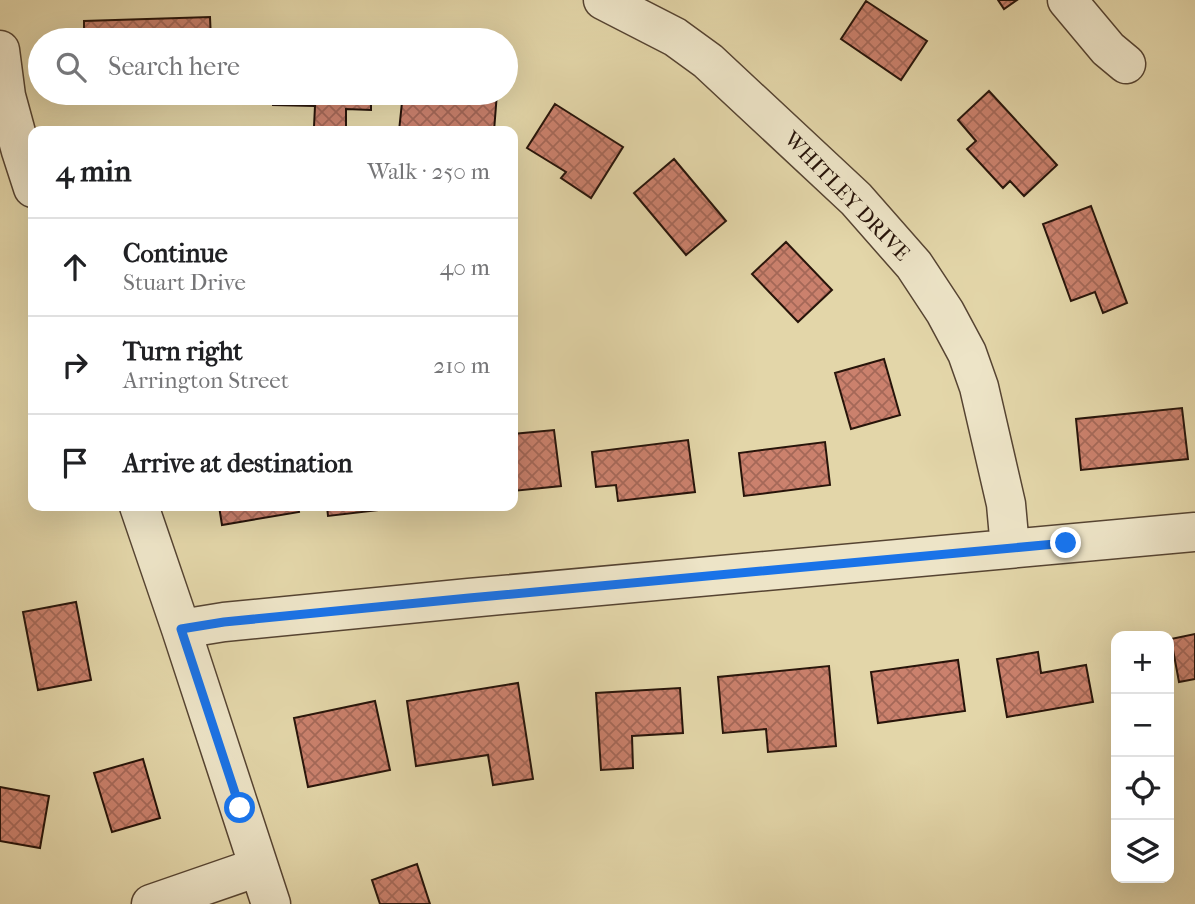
<!DOCTYPE html>
<meta charset="utf-8">
<style>
:root{--surface:#fff;--page:#f2f2f2;--text:#202124;--muted:#757577;--line:#e0e0e0}
body{margin:0;font-family:"IM FELL French Canon",serif;background:var(--page);color:var(--text)}
.controls{position:absolute;right:21px;bottom:21px;display:grid;overflow:hidden;border-radius:14px;box-shadow:0 7px 28px #0002}
.controls button{width:63px;height:63px;display:grid;place-items:center;padding:0;border:0;border-bottom:2px solid var(--line);background:var(--surface);color:var(--text);font:35px sans-serif}
.stop{position:absolute;width:21px;height:21px;margin:-16px;border:5px solid #1a73e8;border-radius:50%;background:#fff}
.stop.end{background:#1a73e8;border-color:#fff;box-shadow:0 2px 7px #0008}
.list{margin:0;padding:0;list-style:none}
h2{display:flex;justify-content:space-between;align-items:center;height:91px;margin:0;padding:0 28px;font-size:30px}
h2 small{font-size:23px;font-weight:400;color:var(--muted)}
.list li{display:grid;grid-template-columns:46px 1fr auto;gap:21px;align-items:center;box-sizing:border-box;height:98px;padding:0 28px;border-top:2px solid var(--line)}
.list b{display:block;font-size:26px;white-space:nowrap}
.list p{margin:0;font-size:23px;white-space:nowrap;color:var(--muted)}
.list em{font-size:23px;font-style:normal;color:var(--muted)}
.icon{flex:none;width:38px;height:38px;fill:none;stroke:currentColor;stroke-width:2;stroke-linecap:round;stroke-linejoin:round}
.map{position:relative;flex:none;width:1195px;height:904px;overflow:hidden}
.search{position:absolute;background:var(--surface);box-shadow:0 7px 28px #0002;left:28px;top:28px;width:490px;height:77px;display:flex;align-items:center;gap:18px;box-sizing:border-box;padding:0 24px;border-radius:38px;color:var(--muted);font-size:26px}
.panel{position:absolute;background:var(--surface);box-shadow:0 7px 28px #0002;left:28px;top:126px;width:490px;height:385px;border-radius:14px}
.map>svg:first-child{display:block}
.building{fill:url(#building-cross-hatch);stroke:#27140a;stroke-width:2}
.lines{fill:none;stroke-linecap:round;stroke-linejoin:round}
.minor-casing{stroke:#564432;stroke-width:41}
.minor{stroke:#ede4c7;stroke-width:38}
.route{stroke:#1a73e8;stroke-width:9}
.labels{text-anchor:middle;dominant-baseline:central;stroke-width:5;stroke-linejoin:round;paint-order:stroke}
.street-label{font-size:21px;fill:#27140a;stroke:#ede4c7}
</style>
<div class="map">
<svg width="1195" height="904" viewBox="0 0 1195 904">
<defs>
<pattern id="building-cross-hatch" width="8" height="8" patternUnits="userSpaceOnUse" patternTransform="scale(1.75)"><rect width="8" height="8" fill="#cb816d"/><path d="M0 0l8 8M0 8l8-8" fill="none" stroke="#a56858"/></pattern>
</defs>
<rect width="100%" height="100%" fill="#e3d6a9"/>
<filter id="stains"><feTurbulence type="fractalNoise" baseFrequency=".00286" numOctaves="4"/><feColorMatrix values="0 0 0 0 .2 0 0 0 0 .09 0 0 0 0 .02 0 0 0 .5 -.17"/></filter>
<radialGradient id="worn" r=".72"><stop offset=".6" stop-color="#630" stop-opacity="0"/><stop offset="1" stop-color="#630" stop-opacity=".3"/></radialGradient>
<path class="building" d="M 998,0 L 1017,0 L 1004,9 Z
M 866,1 L 927,41 L 901,80 L 841,39 Z
M 210,17 L 211,40 L 84,40 L 84,21 Z
M 989,91 L 1057,165 L 1024,196 L 1010,181 L 1003,188 L 967,149 L 976,141 L 958,120 Z
M 273,93 L 371,93 L 371,110 L 346,109 L 346,128 L 314,127 L 315,106 L 273,105 Z
M 403,93 L 497,93 L 494,131 L 399,131 Z
M 555,104 L 623,147 L 591,198 L 561,178 L 566,172 L 527,148 Z
M 674,159 L 726,221 L 686,255 L 634,193 Z
M 1091,206 L 1127,303 L 1103,313 L 1095,292 L 1071,301 L 1043,224 Z
M 786,242 L 832,290 L 798,322 L 752,274 Z
M 884,359 L 900,415 L 851,429 L 835,373 Z
M 1182,408 L 1188,459 L 1081,470 L 1076,419 Z
M 554,430 L 561,486 L 513,491 L 513,453 L 515,453 L 513,434 Z
M 688,440 L 695,492 L 618,501 L 616,485 L 596,487 L 592,452 Z
M 825,442 L 830,485 L 744,496 L 739,453 Z
M 219,506 L 298,506 L 299,512 L 222,525 Z
M 327,506 L 413,506 L 328,516 Z
M 76,602 L 91,680 L 38,690 L 23,612 Z
M 1195,634 L 1195,679 L 1179,682 L 1171,639 Z
M 1038,652 L 1041,673 L 1086,665 L 1093,702 L 1007,717 L 997,659 Z
M 958,660 L 965,711 L 878,723 L 871,672 Z
M 829,666 L 836,746 L 768,752 L 766,729 L 723,733 L 718,677 Z
M 518,683 L 533,779 L 493,785 L 488,755 L 416,766 L 407,701 Z
M 680,688 L 683,733 L 632,736 L 633,768 L 601,770 L 596,693 Z
M 375,701 L 390,770 L 308,787 L 294,718 Z
M 143,759 L 160,818 L 112,832 L 94,773 Z
M 0,787 L 49,796 L 40,848 L 0,841 Z
M 417,864 L 430,904 L 380,904 L 372,880 Z"/>
<g class="lines">
<defs>
<path id="minor" d="M 603,0 L 675,37 L 708,61 L 856,199 L 914,265 L 945,312 L 967,353 L 979,387 L 1006,504 L 1010,548
M 1067,0 L 1108,49 L 1126,64
M 0,50 L 6,96 L 21,151 L 33,188
M 139,506 L 181,629 L 271,904
M 181,629 L 224,622 L 469,598 L 1195,532
M 151,904 L 258,867"/>
</defs>
<use href="#minor" class="minor-casing"/>
<use href="#minor" class="minor"/>
</g>
<g class="lines">
<path class="route" d="M 240,808 L 181,629 L 224,622 L 469,598 L 1066,543"/>
</g>
<g class="labels">
<g class="street-label">
<text transform="translate(847 196) rotate(46)">WHITLEY DRIVE</text>
</g>
</g>
<rect width="100%" height="100%" filter="url(#stains)"/>
<rect width="100%" height="100%" fill="url(#worn)"/>
</svg>
<div class="controls">
<button>+</button>
<button>−</button>
<button><svg class="icon" aria-label="locate" viewBox="0 0 24 24"><circle cx="12" cy="12" r="6"/><path d="M12 2v4M12 18v4M2 12h4M18 12h4"/></svg></button>
<button><svg class="icon" aria-label="layers" viewBox="0 0 24 24"><path d="M12 4l9 5-9 5-9-5zM3 14l9 5 9-5"/></svg></button>
</div>
<div class="stop" style="left:240px;top:808px"></div>
<div class="stop end" style="left:1066px;top:543px"></div>
<div class="search"><svg class="icon" aria-label="search" viewBox="0 0 24 24"><circle cx="10" cy="10" r="6"/><path d="M15 15l6 6"/></svg>Search here</div>
<section class="panel">
<h2>4 min<small>Walk · 250 m</small></h2>
<ul class="list">
<li><svg class="icon" aria-label="ahead" viewBox="0 0 24 24"><path d="M12 20V5M6 11l6-6 6 6"/></svg><div><b>Continue</b><p>Stuart Drive</p></div><em>40 m</em></li>
<li><svg class="icon" aria-label="right" viewBox="0 0 24 24"><path d="M7 20v-9h11M14 6l5 5-5 5"/></svg><div><b>Turn right</b><p>Arrington Street</p></div><em>210 m</em></li>
<li><svg class="icon" aria-label="arrive" viewBox="0 0 24 24"><path d="M6 21V4h12l-3 4 3 4H6"/></svg><div><b>Arrive at destination</b></div></li>
</ul>
</section>
</div>
